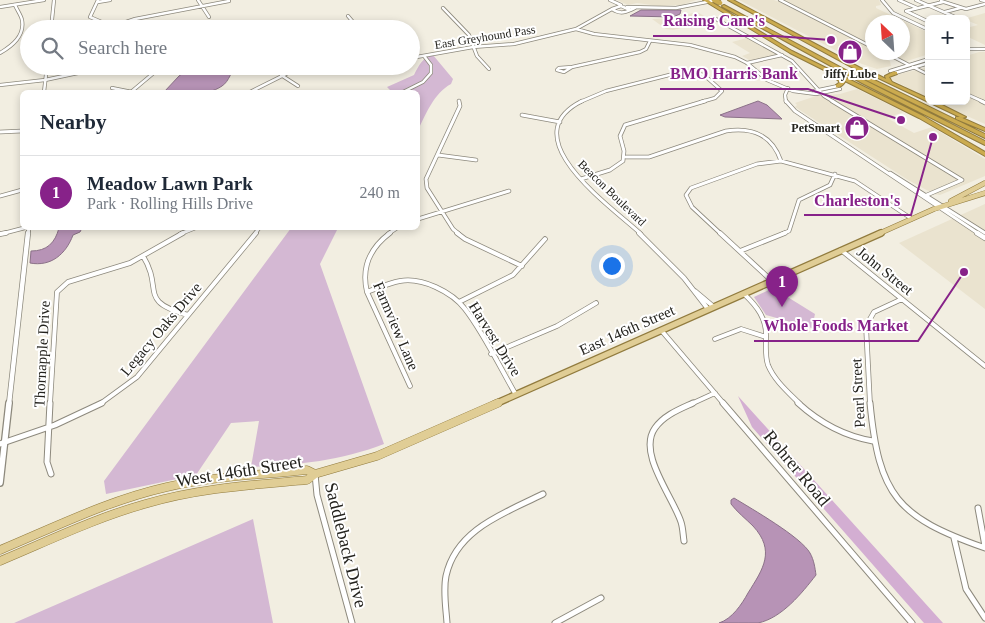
<!DOCTYPE html>
<meta charset="utf-8">
<style>
:root{--surface:#fff;--page:#f6f6f7;--text:#1f2937;--muted:#747a83;--line:#e0e1e3;--accent:#872289}
body{margin:0;font-family:"Times New Roman",serif;background:var(--page);color:var(--text)}
.controls{position:absolute;right:15px;top:15px;display:grid;overflow:hidden;border-radius:8px;box-shadow:0 2px 8px #0003}
.controls button{width:45px;height:45px;display:grid;place-items:center;padding:0;border:0;border-bottom:1px solid var(--line);background:var(--surface);color:var(--text);font:25px sans-serif}
.compass{position:absolute;left:865px;top:15px;width:45px;height:45px;border-radius:50%;background:var(--surface);box-shadow:0 2px 8px #0003;rotate:335deg}
.you{position:absolute;left:611px;top:265px;width:18px;height:18px;margin:-12px;border:4px solid #fff;border-radius:50%;background:#1a73e8;box-shadow:0 0 0 8px #1a73e833}
.badge{display:grid;place-items:center;width:32px;height:32px;border-radius:50%;background:var(--accent);color:#fff;font-size:16px;font-weight:700}
.pin{position:absolute;translate:-50% -41px;filter:drop-shadow(0 1px 2px #0008)}
.pin::after{content:'';position:absolute;top:26px;width:18px;height:15px;background:inherit;clip-path:polygon(0 0,100% 0,50% 100%)}
.list{margin:0;padding:0;list-style:none}
h2{display:flex;justify-content:space-between;align-items:center;height:65px;margin:0;padding:0 20px;font-size:21px}
h2 small{font-size:16px;font-weight:400;color:var(--muted)}
.list li{display:grid;grid-template-columns:32px 1fr auto;gap:15px;align-items:center;box-sizing:border-box;height:75px;padding:0 20px;border-top:1px solid var(--line)}
.list b{display:block;font-size:19px;white-space:nowrap}
.list p{margin:0;font-size:16px;white-space:nowrap;color:var(--muted)}
.list em{font-size:16px;font-style:normal;color:var(--muted)}
.icon{flex:none;width:28px;height:28px;fill:none;stroke:currentColor;stroke-width:2;stroke-linecap:round;stroke-linejoin:round}
.map{position:relative;flex:none;width:985px;height:623px;overflow:hidden}
.search{position:absolute;background:var(--surface);box-shadow:0 2px 8px #0003;left:20px;top:20px;width:400px;height:55px;display:flex;align-items:center;gap:12px;box-sizing:border-box;padding:0 18px;border-radius:28px;color:var(--muted);font-size:19px}
.panel{position:absolute;background:var(--surface);box-shadow:0 2px 8px #0003;left:20px;top:90px;width:400px;height:140px;border-radius:8px}
.map>svg:first-child{display:block}
.built{fill:#eae3cf}
.green{fill:#d4b8d3}
.forest{fill:#d3aed2}
.water{fill:#b793b6;stroke:#8b7188}
.lines{fill:none;stroke-linecap:round;stroke-linejoin:round}
.minor-far3-casing{stroke:#8d897d;stroke-width:4}
.minor-far2-casing{stroke:#8d897d;stroke-width:4.5}
.minor-far1-casing{stroke:#8d897d;stroke-width:5.5}
.minor-casing{stroke:#8d897d;stroke-width:7}
.tertiary-far3-casing{stroke:#8d897d;stroke-width:4}
.tertiary-far2-casing{stroke:#8d897d;stroke-width:4.5}
.tertiary-far1-casing{stroke:#8d897d;stroke-width:6}
.tertiary-casing{stroke:#8d897d;stroke-width:8}
.primary-far2-casing{stroke:#917b3e;stroke-width:5.5}
.primary-far1-casing{stroke:#917b3e;stroke-width:8}
.primary-casing{stroke:#917b3e;stroke-width:9}
.motorway-casing{stroke:#917b3e;stroke-width:2}
.minor-far3{stroke:#fff;stroke-width:2.5}
.minor-far2{stroke:#fff;stroke-width:3}
.minor-far1{stroke:#fff;stroke-width:4}
.minor{stroke:#fff;stroke-width:5}
.tertiary-far3{stroke:#fff;stroke-width:2.5}
.tertiary-far2{stroke:#fff;stroke-width:3}
.tertiary-far1{stroke:#fff;stroke-width:4.5}
.tertiary{stroke:#fff;stroke-width:5.5}
.primary-far2{stroke:#e0cd95;stroke-width:4.5}
.primary-far1{stroke:#e0cd95;stroke-width:5.5}
.primary{stroke:#e0cd95;stroke-width:8}
.motorway{fill:#cbab4f;fill-rule:evenodd}
.motorway-bridge-casing{stroke:#917b3e;stroke-width:5.5;stroke-linecap:butt}
.motorway-bridge{stroke:#cbab4f;stroke-width:4.5}
.labels{text-anchor:middle;dominant-baseline:central;stroke-width:4;stroke-linejoin:round;paint-order:stroke}
.far-street-label{font-size:12px;fill:#24231e;stroke:#fff}
.far-poi-label{font-size:12px;font-weight:bold;fill:#24231e;stroke:#fff}
.street-label{font-size:15px;fill:#24231e;stroke:#fff}
.near-street-label{font-size:18px;fill:#24231e;stroke:#fff}
.leader{fill:none;stroke:#872289;stroke-width:2}
.callout-dot{fill:#872289;stroke:#fff;stroke-width:2}
.callout-label{font-size:16px;text-anchor:middle;font-weight:bold;fill:#872289;stroke:#fff;stroke-width:4;stroke-linejoin:round;paint-order:stroke}
</style>
<div class="map">
<svg width="985" height="623" viewBox="0 0 985 623">
<rect width="100%" height="100%" fill="#f2eee1"/>
<path class="built" d="M 617,0 L 696,0 L 682,5 L 659,6 L 637,3 L 628,5 Z
M 739,0 L 774,0 L 782,3 L 872,49 L 872,52 L 890,61 L 891,66 L 877,69 L 862,64 Z
M 783,0 L 879,0 L 881,5 L 876,6 L 876,8 L 929,33 L 929,54 L 904,62 L 886,53 L 902,52 L 902,22 L 872,22 L 872,46 Z
M 693,13 L 699,13 L 711,20 L 673,30 L 666,29 L 652,19 L 672,18 Z
M 985,13 L 985,45 L 966,36 L 966,28 L 978,25 L 964,19 Z
M 747,38 L 748,38 L 777,55 L 751,61 L 742,56 L 750,53 L 732,42 Z
M 979,52 L 985,52 L 985,124 L 933,101 L 966,101 L 966,56 Z
M 929,67 L 929,99 L 891,79 L 891,76 Z
M 857,89 L 904,112 L 887,118 L 914,133 L 932,127 L 985,159 L 985,176 L 940,195 L 934,194 L 908,180 L 795,107 L 797,105 L 795,103 L 816,96 L 840,94 Z
M 985,204 L 985,309 L 899,243 Z"/>
<path class="green" d="M 433,55 L 453,79 L 451,84 C 434,93 426,114 418,130 L 418,92 L 392,92 L 387,87 L 414,75 C 419,65 423,57 433,55 Z
M 291,228 L 338,228 L 320,264 L 384,444 C 340,461 297,465 251,467 L 259,421 L 231,423 L 196,475 L 106,494 L 104,481 Z
M 773,288 L 815,314 L 812,328 L 766,315 L 754,297 Z
M 253,519 L 273,623 L 14,623 Z"/>
<path class="forest" d="M 738,396 L 943,623 L 944,623 L 924,623 L 752,427 Z"/>
<path class="water" d="M 641,10 L 681,10 L 680,14 L 673,17 L 630,16 Z
M 193,66 L 239,66 C 230,70 230,81 222,86 C 206,97 182,93 164,92 L 179,76 Z
M 758,101 L 767,105 L 782,119 L 725,117 L 720,115 Z
M 59,228 L 82,228 L 80,232 L 73,235 C 66,254 51,267 30,263 L 31,251 C 47,251 55,243 59,228 Z
M 734,498 C 752,509 801,537 810,553 C 814,560 815,568 816,575 C 802,593 782,618 758,623 C 746,623 731,623 719,623 C 732,619 742,604 748,593 C 763,569 776,551 753,526 C 746,519 737,512 731,504 L 731,500 Z"/>
<g class="lines">
<defs>
<path id="minor-far3" d="M 98,0 L 90,17 L 111,26
M 198,0 L 209,17
M 780,0 L 872,47
M 899,0 L 917,8
M 916,0 L 955,17 L 951,19
M 981,0 L 985,1
M 941,1 L 966,9 L 985,4
M 98,2 L 110,0
M 443,8 L 469,35 L 477,56 L 489,69
M 945,12 L 960,8
M 348,16 L 359,29
M 716,19 L 792,61 L 824,96 L 834,102
M 929,22 L 906,11 L 943,2
M 299,23 L 305,29
M 105,29 L 135,19 L 229,1
M 884,52 L 909,65
M 0,53 C 12,46 25,36 22,20 C 21,15 17,10 15,5
M 747,63 L 782,55
M 572,67 L 564,72 L 557,70 L 559,68 Z
M 572,67 L 640,52 L 646,49 L 650,41
M 913,67 L 929,75
M 356,73 L 362,66
M 281,75 L 298,86
M 0,85 L 45,80 L 111,66
M 112,88 L 132,92
M 131,92 L 162,66
M 403,92 L 423,82 L 431,73 L 431,65 L 424,56
M 966,94 L 984,102
M 580,102 L 606,91 L 685,71 L 704,75 L 722,91 L 715,98 L 701,102"/>
<path id="minor-far2" d="M 582,101 C 510,137 612,207 641,234
M 832,101 L 962,180 L 927,195
M 981,101 L 985,103
M 522,115 L 560,122
M 0,132 L 22,131
M 438,155 L 476,160
M 626,157 L 649,157 L 726,131 C 753,127 772,135 781,161
M 581,179 L 610,170 L 623,161 L 624,151 L 620,136 L 625,125 L 705,101
M 0,196 L 22,190
M 418,219 L 509,191
M 1,234 L 24,228
M 180,234 L 195,228
M 255,234 L 259,228
M 388,234 L 397,228
M 459,234 L 453,229 L 427,188 L 426,179 L 460,106 L 459,101
M 721,234 L 692,207 L 686,195 L 691,188 L 757,164 L 781,161 L 855,181 L 912,219
M 782,234 L 789,231 L 799,200 L 830,185 L 835,174"/>
<path id="minor-far1" d="M 390,233 C 370,248 361,267 367,292 L 410,386
M 457,233 L 465,239 L 522,266
M 639,233 L 684,278 L 708,309
M 720,233 L 772,281
M 0,234 L 6,233
M 841,250 L 985,366
M 740,251 L 785,233
M 143,256 C 164,290 137,301 188,315
M 695,291 L 714,307
M 367,292 C 378,288 389,283 400,281 C 422,277 452,292 465,309 C 483,332 501,369 516,395
M 744,294 C 757,306 767,319 766,338 C 766,347 765,356 768,365 C 774,380 788,392 800,404
M 459,302 L 513,275 L 545,239
M 661,330 L 724,404
M 715,339 L 741,329 L 766,337
M 491,354 L 557,326 L 596,303
M 50,404 L 57,292 L 68,282 L 130,263 L 183,233
M 100,404 L 137,377 L 256,233
M 691,404 L 715,393
M 870,404 L 866,326 L 874,312 L 902,299"/>
<path id="minor" d="M 50,403 L 47,462 L 51,474
M 723,403 L 912,623
M 798,403 C 820,423 843,436 873,441
M 870,403 C 879,496 897,517 985,548
M 0,444 L 55,425 L 102,403
M 315,474 L 317,495 L 352,623
M 978,508 L 985,546
M 954,538 L 966,589 L 985,618
M 684,541 C 683,535 683,528 681,522 C 673,497 637,453 655,428 C 664,415 680,409 693,403
M 447,623 C 446,608 443,591 446,576 C 456,529 505,513 543,494
M 555,623 L 601,598"/>
<path id="tertiary-far3" d="M 610,0 L 621,5
M 882,0 L 893,13 L 929,30
M 0,7 L 44,0
M 627,7 L 676,8 L 717,0
M 630,10 L 621,6 L 612,9 C 620,15 627,12 635,8
M 51,29 L 54,0
M 576,29 L 612,9
M 966,49 L 985,49
M 411,58 L 473,47 L 514,44 L 576,29 L 594,34 L 690,45 L 735,57 L 747,63 L 767,80 L 793,91 L 816,94 L 840,89
M 890,71 L 929,59
M 895,73 L 929,63
M 814,91 L 838,86
M 44,92 L 47,66
M 250,92 L 302,66
M 786,102 L 785,95 L 788,88"/>
<path id="tertiary-far2" d="M 786,101 L 795,111 L 979,234
M 890,173 L 985,233
M 28,234 L 29,228"/>
<path id="tertiary-far1" d="M 977,233 L 985,238
M 9,404 L 28,233"/>
<path id="tertiary" d="M 0,483 L 9,403"/>
<path id="primary-far2" d="M 951,201 L 985,183
M 878,234 L 934,209 L 985,193"/>
<path id="primary-far1" d="M 495,404 L 881,233"/>
<path id="primary" d="M 0,550 C 55,527 109,500 167,487 C 213,476 261,475 307,470 L 315,474
M 0,561 C 48,541 95,518 145,504 C 198,488 253,485 307,480 L 315,474 L 377,456 L 498,403"/>
<path id="motorway" d="M 703,0 L 708,0 L 792,51 L 923,116 L 985,152 L 985,156 L 919,118 L 843,80 L 845,82 C 843,85 840,88 836,87 L 836,85 L 840,82 L 835,78 L 836,76 L 790,53 Z
M 728,0 L 733,0 L 868,72 L 872,72 L 886,79 L 885,76 L 893,72 L 897,72 L 897,74 L 889,77 L 892,82 L 929,99 L 929,101 L 934,101 L 966,117 L 962,118 L 874,76 L 870,77 Z
M 724,5 L 866,81 L 985,141 L 985,145 L 862,83 L 723,7 L 722,6 Z
M 862,76 L 866,76 L 985,134 L 985,138 L 862,78 Z
M 956,117 L 960,117 L 985,128 L 985,131 L 956,119 Z"/>
</defs>
<use href="#minor-far3" class="minor-far3-casing"/>
<use href="#minor-far2" class="minor-far2-casing"/>
<use href="#minor-far1" class="minor-far1-casing"/>
<use href="#minor" class="minor-casing"/>
<use href="#tertiary-far3" class="tertiary-far3-casing"/>
<use href="#tertiary-far2" class="tertiary-far2-casing"/>
<use href="#tertiary-far1" class="tertiary-far1-casing"/>
<use href="#tertiary" class="tertiary-casing"/>
<use href="#primary-far2" class="primary-far2-casing"/>
<use href="#primary-far1" class="primary-far1-casing"/>
<use href="#primary" class="primary-casing"/>
<use href="#motorway" class="motorway-casing"/>
<use href="#minor-far3" class="minor-far3"/>
<use href="#minor-far2" class="minor-far2"/>
<use href="#minor-far1" class="minor-far1"/>
<use href="#minor" class="minor"/>
<use href="#tertiary-far3" class="tertiary-far3"/>
<use href="#tertiary-far2" class="tertiary-far2"/>
<use href="#tertiary-far1" class="tertiary-far1"/>
<use href="#tertiary" class="tertiary"/>
<use href="#primary-far2" class="primary-far2"/>
<use href="#primary-far1" class="primary-far1"/>
<use href="#primary" class="primary"/>
<use href="#motorway" class="motorway"/>
<defs>
<path id="motorway-bridge" d="M 714,0 L 720,3"/>
</defs>
<use href="#motorway-bridge" class="motorway-bridge-casing"/>
<use href="#motorway-bridge" class="motorway-bridge"/>
</g>
<defs>
<symbol id="shop-disc" viewBox="-11 -11 22 22"><circle r="9.5" fill="#872289" stroke="#fff"/><path d="M-5-2.5h2.3a2.7 3.5 0 0 1 5.4 0H5L5.5 6h-11ZM-1.5-2.5h3a1.5 2.3 0 0 0-3 0Z" fill="#fff"/></symbol>
</defs>
<g fill-rule="evenodd">
<use href="#shop-disc" x="836" y="38" width="28" height="28"/>
<use href="#shop-disc" x="843" y="114" width="28" height="28"/>
</g>
<g class="labels">
<g class="far-street-label">
<text transform="translate(485 37) rotate(-9)">East Greyhound Pass</text>
<text transform="translate(612 193) rotate(44)">Beacon Boulevard</text>
</g>
<g class="far-poi-label">
<text x="850" y="74">Jiffy Lube</text>
<text x="840" y="128" text-anchor="end">PetSmart</text>
</g>
<g class="street-label">
<text transform="translate(885 271) rotate(39)">John Street</text>
<text transform="translate(396 326) rotate(67)">Farmview Lane</text>
<text transform="translate(161 329) rotate(-50)">Legacy Oaks Drive</text>
<text transform="translate(627 330) rotate(-24)">East 146th Street</text>
<text transform="translate(495 339) rotate(58)">Harvest Drive</text>
<text transform="translate(42 354) rotate(-87)">Thornapple Drive</text>
<text transform="translate(858 393) rotate(-93)">Pearl Street</text>
</g>
<g class="near-street-label">
<text transform="translate(797 468) rotate(50)">Rohrer Road</text>
<text transform="translate(239 471) rotate(-9)">West 146th Street</text>
<text transform="translate(346 545) rotate(76)">Saddleback Drive</text>
</g>
</g>
<path class="leader" d="M831 40L775 36H653M901 120L808 89H660M933 137L911 215H804M964 272L918 341H754"/>
<g class="callout-dot">
<circle cx="831" cy="40" r="5"/>
<circle cx="901" cy="120" r="5"/>
<circle cx="933" cy="137" r="5"/>
<circle cx="964" cy="272" r="5"/>
</g>
<g class="callout-label">
<text x="714" y="26">Raising Cane's</text>
<text x="734" y="79">BMO Harris Bank</text>
<text x="857" y="206">Charleston's</text>
<text x="836" y="331">Whole Foods Market</text>
</g>
</svg>
<div class="controls">
<button>+</button>
<button>−</button>
</div>
<svg class="compass" viewBox="-18 -18 36 36"><path d="M0-13l5 13h-10z" fill="#e53935"/><path d="M0 13l5-13h-10z" fill="#747a83"/></svg>
<div class="you"></div>
<div class="pin badge" style="left:782px;top:307px">1</div>
<div class="search"><svg class="icon" aria-label="search" viewBox="0 0 24 24"><circle cx="10" cy="10" r="6"/><path d="M15 15l6 6"/></svg>Search here</div>
<section class="panel">
<h2>Nearby<small></small></h2>
<ul class="list">
<li><span class="badge">1</span><div><b>Meadow Lawn Park</b><p>Park · Rolling Hills Drive</p></div><em>240 m</em></li>
</ul>
</section>
</div>
